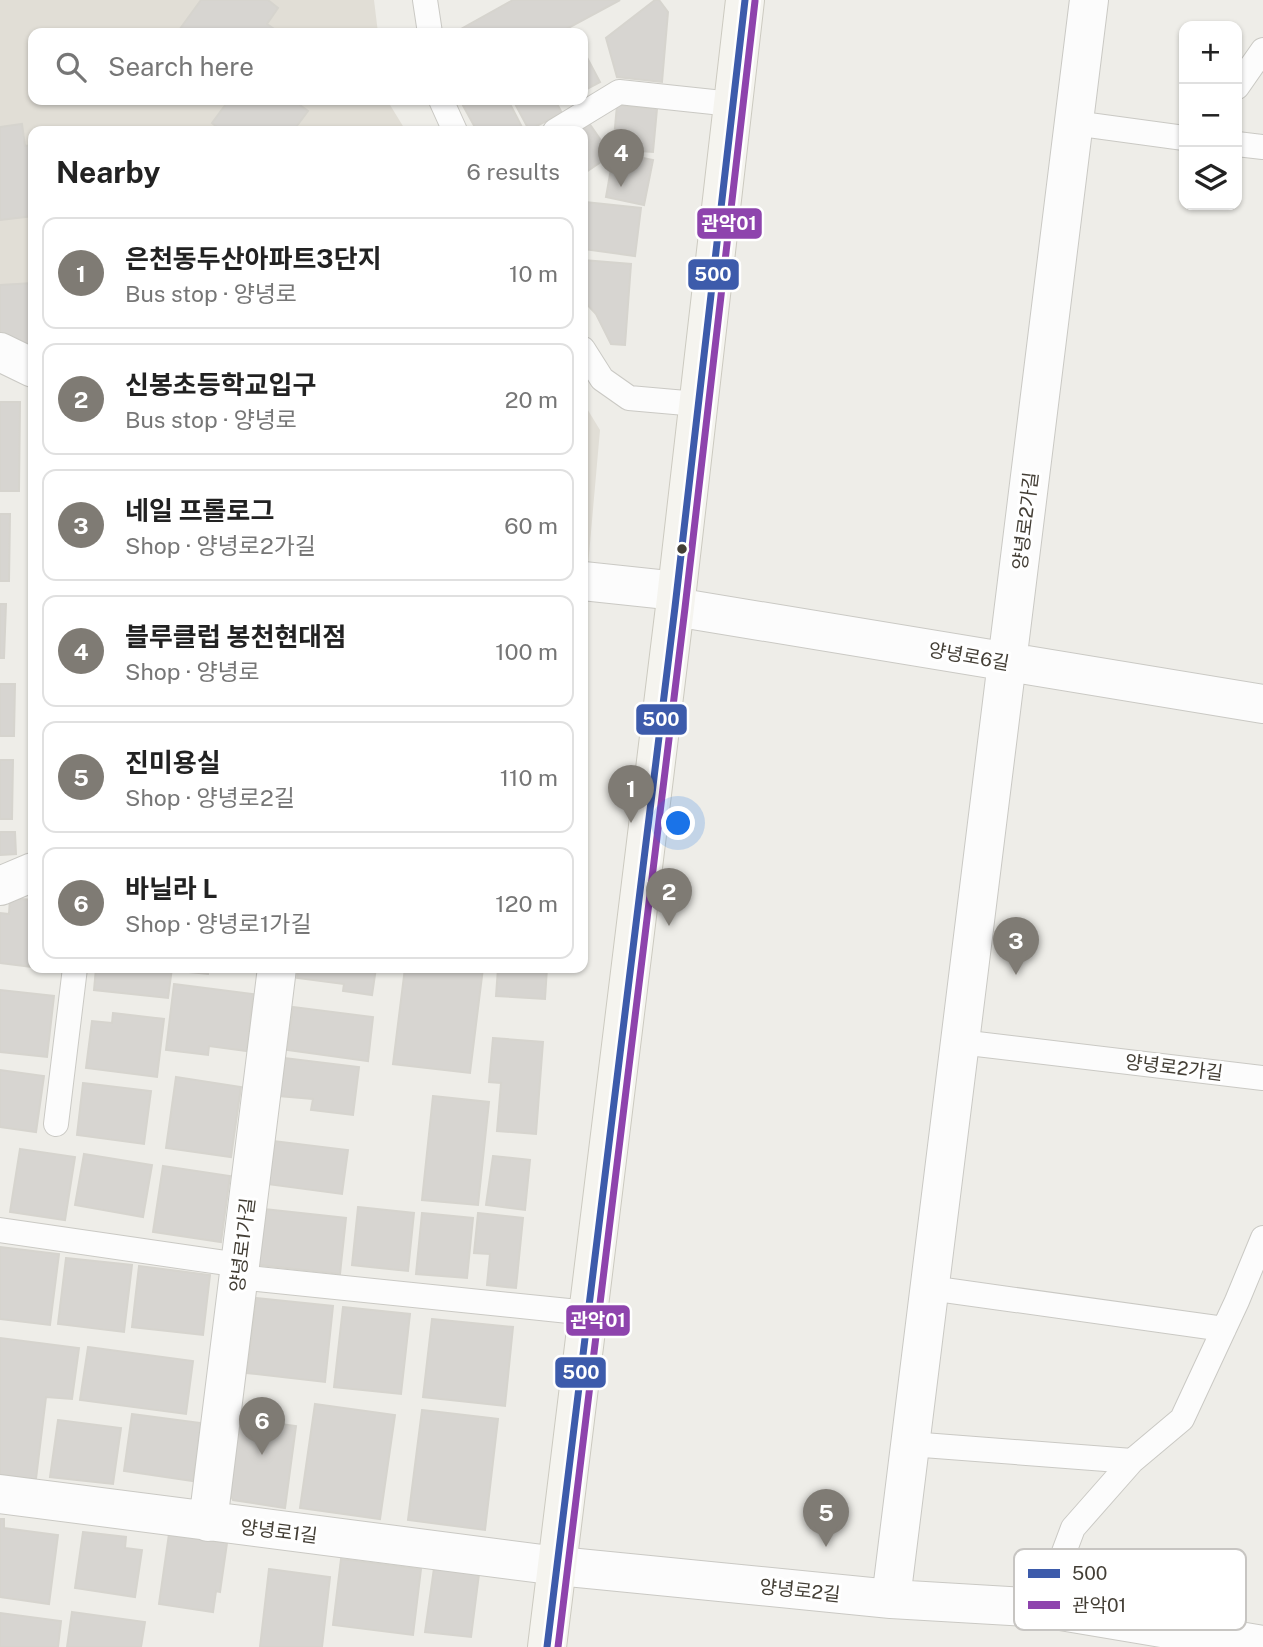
<!DOCTYPE html>
<meta charset="utf-8">
<style>
:root{--surface:#fff;--page:#f2f2f2;--text:#222;--muted:#767676;--line:#e0e0e0;--accent:#7f7b74}
body{margin:0;font-family:"Public Sans","Noto Sans KR",sans-serif;background:var(--page);color:var(--text)}
.controls{position:absolute;right:21px;top:21px;display:grid;overflow:hidden;border-radius:14px;box-shadow:0 2px 5px #0004}
.controls button{width:63px;height:63px;display:grid;place-items:center;padding:0;border:0;border-bottom:2px solid var(--line);background:var(--surface);color:var(--text);font:35px sans-serif}
.you{position:absolute;left:679px;top:824px;width:24px;height:24px;margin:-18px;border:5px solid #fff;border-radius:50%;background:#1a73e8;box-shadow:0 0 0 10px #1a73e833}
.badge{display:grid;place-items:center;width:46px;height:46px;border-radius:50%;background:var(--accent);color:#fff;font-size:23px;font-weight:700}
.pin{position:absolute;translate:-50% -58px;filter:drop-shadow(0 2px 4px #0008)}
.pin::after{content:'';position:absolute;top:37px;width:24px;height:21px;background:inherit;clip-path:polygon(0 0,100% 0,50% 100%)}
.list{margin:0;padding:0;list-style:none}
h2{display:flex;justify-content:space-between;align-items:center;height:91px;margin:0;padding:0 28px;font-size:30px}
h2 small{font-size:23px;font-weight:400;color:var(--muted)}
.list li{display:grid;grid-template-columns:46px 1fr auto;gap:21px;align-items:center;box-sizing:border-box;height:112px;margin:0 14px 14px;padding:0 14px;border:2px solid var(--line);border-radius:14px}
.list b{display:block;font-size:26px;white-space:nowrap}
.list p{margin:0;font-size:23px;white-space:nowrap;color:var(--muted)}
.list em{font-size:23px;font-style:normal;color:var(--muted)}
.icon{flex:none;width:38px;height:38px;fill:none;stroke:currentColor;stroke-width:2;stroke-linecap:round;stroke-linejoin:round}
.map{position:relative;flex:none;width:1263px;height:1647px;overflow:hidden}
.search{position:absolute;background:var(--surface);box-shadow:0 2px 5px #0004;left:28px;top:28px;width:560px;height:77px;display:flex;align-items:center;gap:18px;box-sizing:border-box;padding:0 24px;border-radius:14px;color:var(--muted);font-size:26px}
.panel{position:absolute;background:var(--surface);box-shadow:0 2px 5px #0004;left:28px;top:126px;width:560px;height:847px;border-radius:14px}
.map>svg:first-child{display:block}
.residential{fill:#e1ded6}
.building{fill:#d7d5d1;stroke:#d6d4ce;stroke-width:2}
.lines{fill:none;stroke-linecap:round;stroke-linejoin:round}
.service-casing{stroke:#cac9c4;stroke-width:26}
.minor-casing{stroke:#cac9c4;stroke-width:40}
.secondary-casing{stroke:#cccac0;stroke-width:40}
.service{stroke:#fcfcfc;stroke-width:24}
.minor{stroke:#fcfcfc;stroke-width:38}
.secondary{stroke:#f5f4ef;stroke-width:38}
.bus-1-casing{stroke:#fff;stroke-width:12}
.bus-2-casing{stroke:#fff;stroke-width:12}
.bus-1{stroke:#3d5bab;stroke-width:7}
.bus-2{stroke:#8e44ad;stroke-width:7}
.bus-dot{fill:#433e35;stroke:#fff;stroke-width:2.5}
.labels{text-anchor:middle;dominant-baseline:central;stroke-width:6;stroke-linejoin:round;paint-order:stroke}
.street-label{font-size:19px;fill:#433e35;stroke:#fff}
.key{fill:#fff;stroke:#c7c5c2;stroke-width:2}
.key-label{font-size:19px;fill:#433e35}
.line-badge{stroke:#fff;stroke-width:2.5}
.badge-label{font-size:19px;text-anchor:middle;font-weight:bold;fill:#fff}
</style>
<div class="map">
<svg width="1263" height="1647" viewBox="0 0 1263 1647">
<rect width="100%" height="100%" fill="#eeede8"/>
<path class="residential" d="M 0,0 L 374,0 L 378,33 L 33,33 L 33,100 L 387,100 L 406,131 L 33,131 L 33,355 L 0,339 Z
M 583,402 L 600,430 L 588,566 L 583,565 Z"/>
<path class="building" d="M 201,0 L 268,0 L 278,8 L 267,24 L 280,33 L 177,33 Z
M 513,0 L 620,0 L 559,33 L 461,33 L 459,30 Z
M 655,0 L 659,0 L 668,12 L 662,82 L 617,77 L 606,38 Z
M 583,50 L 600,82 L 583,91 Z
M 220,100 L 293,100 L 308,111 L 293,131 L 222,131 L 212,123 L 226,104 Z
M 460,100 L 508,100 L 524,131 L 477,131 Z
M 513,100 L 555,100 L 562,113 L 529,130 Z
M 617,105 L 657,109 L 653,152 L 613,149 Z
M 589,123 L 611,155 L 583,174 L 583,131 L 576,131 Z
M 22,124 L 25,146 L 33,145 L 33,216 L 0,220 L 0,127 Z
M 614,152 L 653,160 L 644,205 L 606,197 Z
M 585,202 L 641,208 L 635,256 L 583,249 Z
M 583,260 L 631,264 L 625,345 L 611,344 L 596,314 L 583,300 Z
M 33,283 L 33,350 L 0,335 L 0,285 Z
M 0,402 L 20,402 L 19,491 L 0,491 Z
M 0,514 L 10,514 L 9,581 L 0,581 Z
M 0,604 L 6,604 L 4,658 L 0,658 Z
M 0,684 L 15,684 L 14,736 L 0,736 Z
M 0,760 L 13,760 L 12,819 L 0,819 Z
M 0,832 L 15,832 L 16,854 L 0,855 Z
M 10,898 L 33,900 L 33,967 L 0,963 L 0,913 L 9,914 Z
M 96,968 L 172,968 L 168,998 L 94,990 Z
M 179,968 L 238,968 L 238,971 L 209,968 L 208,974 L 179,971 Z
M 298,968 L 376,968 L 372,995 L 343,991 L 344,984 L 297,978 Z
M 405,968 L 483,968 L 470,1073 L 393,1064 Z
M 498,968 L 547,968 L 545,999 L 496,996 Z
M 174,984 L 253,994 L 247,1051 L 209,1046 L 208,1055 L 166,1050 Z
M 0,990 L 54,996 L 47,1057 L 0,1052 Z
M 293,1007 L 373,1017 L 368,1061 L 287,1050 Z
M 113,1013 L 164,1019 L 157,1077 L 86,1068 L 92,1021 L 112,1023 Z
M 493,1038 L 543,1042 L 536,1134 L 497,1131 L 501,1083 L 489,1082 Z
M 284,1058 L 359,1067 L 353,1115 L 311,1110 L 313,1099 L 279,1096 Z
M 0,1070 L 44,1076 L 36,1132 L 0,1127 Z
M 176,1077 L 241,1087 L 231,1157 L 166,1148 Z
M 83,1083 L 151,1091 L 144,1144 L 77,1135 Z
M 433,1096 L 489,1102 L 478,1205 L 422,1200 Z
M 273,1141 L 348,1150 L 342,1194 L 267,1184 Z
M 20,1149 L 75,1157 L 65,1220 L 10,1212 Z
M 84,1154 L 152,1165 L 143,1217 L 75,1205 Z
M 493,1156 L 530,1160 L 525,1210 L 486,1205 Z
M 163,1166 L 230,1176 L 221,1242 L 153,1232 Z
M 358,1207 L 414,1213 L 408,1271 L 352,1265 Z
M 264,1209 L 346,1218 L 340,1274 L 259,1265 Z
M 422,1213 L 473,1218 L 467,1278 L 416,1274 Z
M 478,1213 L 523,1218 L 516,1288 L 487,1285 L 490,1254 L 474,1253 Z
M 0,1247 L 59,1254 L 50,1325 L 0,1319 Z
M 66,1258 L 132,1265 L 124,1332 L 58,1324 Z
M 139,1266 L 210,1275 L 203,1335 L 132,1327 Z
M 256,1298 L 333,1306 L 325,1382 L 247,1373 Z
M 343,1307 L 410,1314 L 401,1394 L 334,1387 Z
M 432,1319 L 513,1327 L 505,1406 L 423,1397 Z
M 0,1338 L 79,1348 L 72,1399 L 46,1397 L 36,1479 L 0,1475 Z
M 88,1347 L 193,1361 L 186,1414 L 80,1400 Z
M 315,1404 L 395,1415 L 380,1519 L 300,1508 Z
M 422,1410 L 498,1419 L 485,1530 L 408,1520 Z
M 132,1414 L 201,1423 L 193,1481 L 124,1471 Z
M 238,1418 L 296,1426 L 285,1508 L 233,1500 L 229,1492 Z
M 58,1420 L 121,1428 L 113,1484 L 50,1477 Z
M 0,1519 L 4,1519 L 4,1528 L 58,1535 L 49,1604 L 0,1597 Z
M 83,1532 L 126,1537 L 125,1548 L 142,1550 L 135,1597 L 75,1588 Z
M 169,1534 L 227,1543 L 220,1592 L 216,1591 L 213,1612 L 159,1604 Z
M 341,1559 L 421,1569 L 413,1635 L 333,1625 Z
M 434,1568 L 479,1574 L 471,1637 L 425,1632 Z
M 269,1569 L 330,1577 L 322,1647 L 260,1647 Z
M 72,1612 L 145,1622 L 141,1647 L 67,1647 Z
M 0,1613 L 61,1621 L 58,1647 L 0,1647 Z"/>
<g class="lines">
<defs>
<path id="service" d="M 425,0 L 430,33
M 1237,87 L 1263,50
M 441,100 L 455,131
M 1074,123 L 1184,138
M 555,131 L 619,92 L 732,104
M 1237,144 L 1263,147
M 583,349 L 602,379 L 629,398 L 697,404
M 960,1042 L 1263,1078
M 56,1124 L 75,968
M 0,1230 L 240,1265
M 238,1277 L 588,1313
M 930,1288 L 1224,1329
M 910,1444 L 1132,1461
M 1043,1608 L 1073,1528 L 1132,1461 L 1182,1419 L 1237,1301 L 1263,1238"/>
<path id="minor" d="M 0,352 L 33,368
M 583,581 L 677,591
M 675,607 L 1263,704
M 0,886 L 33,872
M 0,1494 L 558,1566 L 891,1599 L 1043,1608 L 1263,1645
M 208,1522 L 277,968
M 891,1599 L 1089,0"/>
<path id="secondary" d="M 547,1647 L 675,607 L 745,0"/>
</defs>
<use href="#service" class="service-casing"/>
<use href="#minor" class="minor-casing"/>
<use href="#secondary" class="secondary-casing"/>
<use href="#service" class="service"/>
<use href="#minor" class="minor"/>
<use href="#secondary" class="secondary"/>
<defs>
<path id="bus-1" d="M 547,1647 L 675,607 L 745,0"/>
<path id="bus-2" d="M 558,1647 L 685,608 L 755,1"/>
</defs>
<use href="#bus-1" class="bus-1-casing"/>
<use href="#bus-2" class="bus-2-casing"/>
<use href="#bus-1" class="bus-1"/>
<use href="#bus-2" class="bus-2"/>
</g>
<circle class="bus-dot" cx="682" cy="549" r="6"/>
<g class="labels">
<g class="street-label">
<text transform="translate(1025 521) rotate(-83)">양녕로2가길</text>
<text transform="translate(969 656) rotate(10)">양녕로6길</text>
<text transform="translate(1174 1067) rotate(7)">양녕로2가길</text>
<text transform="translate(242 1245) rotate(-83)">양녕로1가길</text>
<text transform="translate(279 1531) rotate(7)">양녕로1길</text>
<text transform="translate(800 1590) rotate(6)">양녕로2길</text>
</g>
</g>
<rect x="1014" y="1549" width="232" height="81" rx="10" class="key"/>
<rect x="1028" y="1569" width="32" height="9" fill="#3d5bab"/>
<rect x="1028" y="1601" width="32" height="8" fill="#8e44ad"/>
<g class="key-label">
<text x="1072" y="1580">500</text>
<text x="1072" y="1612">관악01</text>
</g>
<g class="line-badge">
<rect x="696" y="207" width="67" height="33" rx="7" fill="#8e44ad"/>
<rect x="687" y="258" width="53" height="33" rx="7" fill="#3d5bab"/>
<rect x="635" y="703" width="53" height="33" rx="7" fill="#3d5bab"/>
<rect x="565" y="1304" width="66" height="33" rx="7" fill="#8e44ad"/>
<rect x="554" y="1356" width="53" height="33" rx="7" fill="#3d5bab"/>
</g>
<g class="badge-label">
<text x="729" y="230">관악01</text>
<text x="713" y="281">500</text>
<text x="661" y="726">500</text>
<text x="598" y="1327">관악01</text>
<text x="581" y="1379">500</text>
</g>
</svg>
<div class="controls">
<button>+</button>
<button>−</button>
<button><svg class="icon" aria-label="layers" viewBox="0 0 24 24"><path d="M12 4l9 5-9 5-9-5zM3 14l9 5 9-5"/></svg></button>
</div>
<div class="you"></div>
<div class="pin badge" style="left:631px;top:823px">1</div>
<div class="pin badge" style="left:669px;top:926px">2</div>
<div class="pin badge" style="left:1016px;top:975px">3</div>
<div class="pin badge" style="left:621px;top:187px">4</div>
<div class="pin badge" style="left:826px;top:1547px">5</div>
<div class="pin badge" style="left:262px;top:1455px">6</div>
<div class="search"><svg class="icon" aria-label="search" viewBox="0 0 24 24"><circle cx="10" cy="10" r="6"/><path d="M15 15l6 6"/></svg>Search here</div>
<section class="panel">
<h2>Nearby<small>6 results</small></h2>
<ul class="list">
<li><span class="badge">1</span><div><b>은천동두산아파트3단지</b><p>Bus stop · 양녕로</p></div><em>10 m</em></li>
<li><span class="badge">2</span><div><b>신봉초등학교입구</b><p>Bus stop · 양녕로</p></div><em>20 m</em></li>
<li><span class="badge">3</span><div><b>네일 프롤로그</b><p>Shop · 양녕로2가길</p></div><em>60 m</em></li>
<li><span class="badge">4</span><div><b>블루클럽 봉천현대점</b><p>Shop · 양녕로</p></div><em>100 m</em></li>
<li><span class="badge">5</span><div><b>진미용실</b><p>Shop · 양녕로2길</p></div><em>110 m</em></li>
<li><span class="badge">6</span><div><b>바닐라 L</b><p>Shop · 양녕로1가길</p></div><em>120 m</em></li>
</ul>
</section>
</div>
